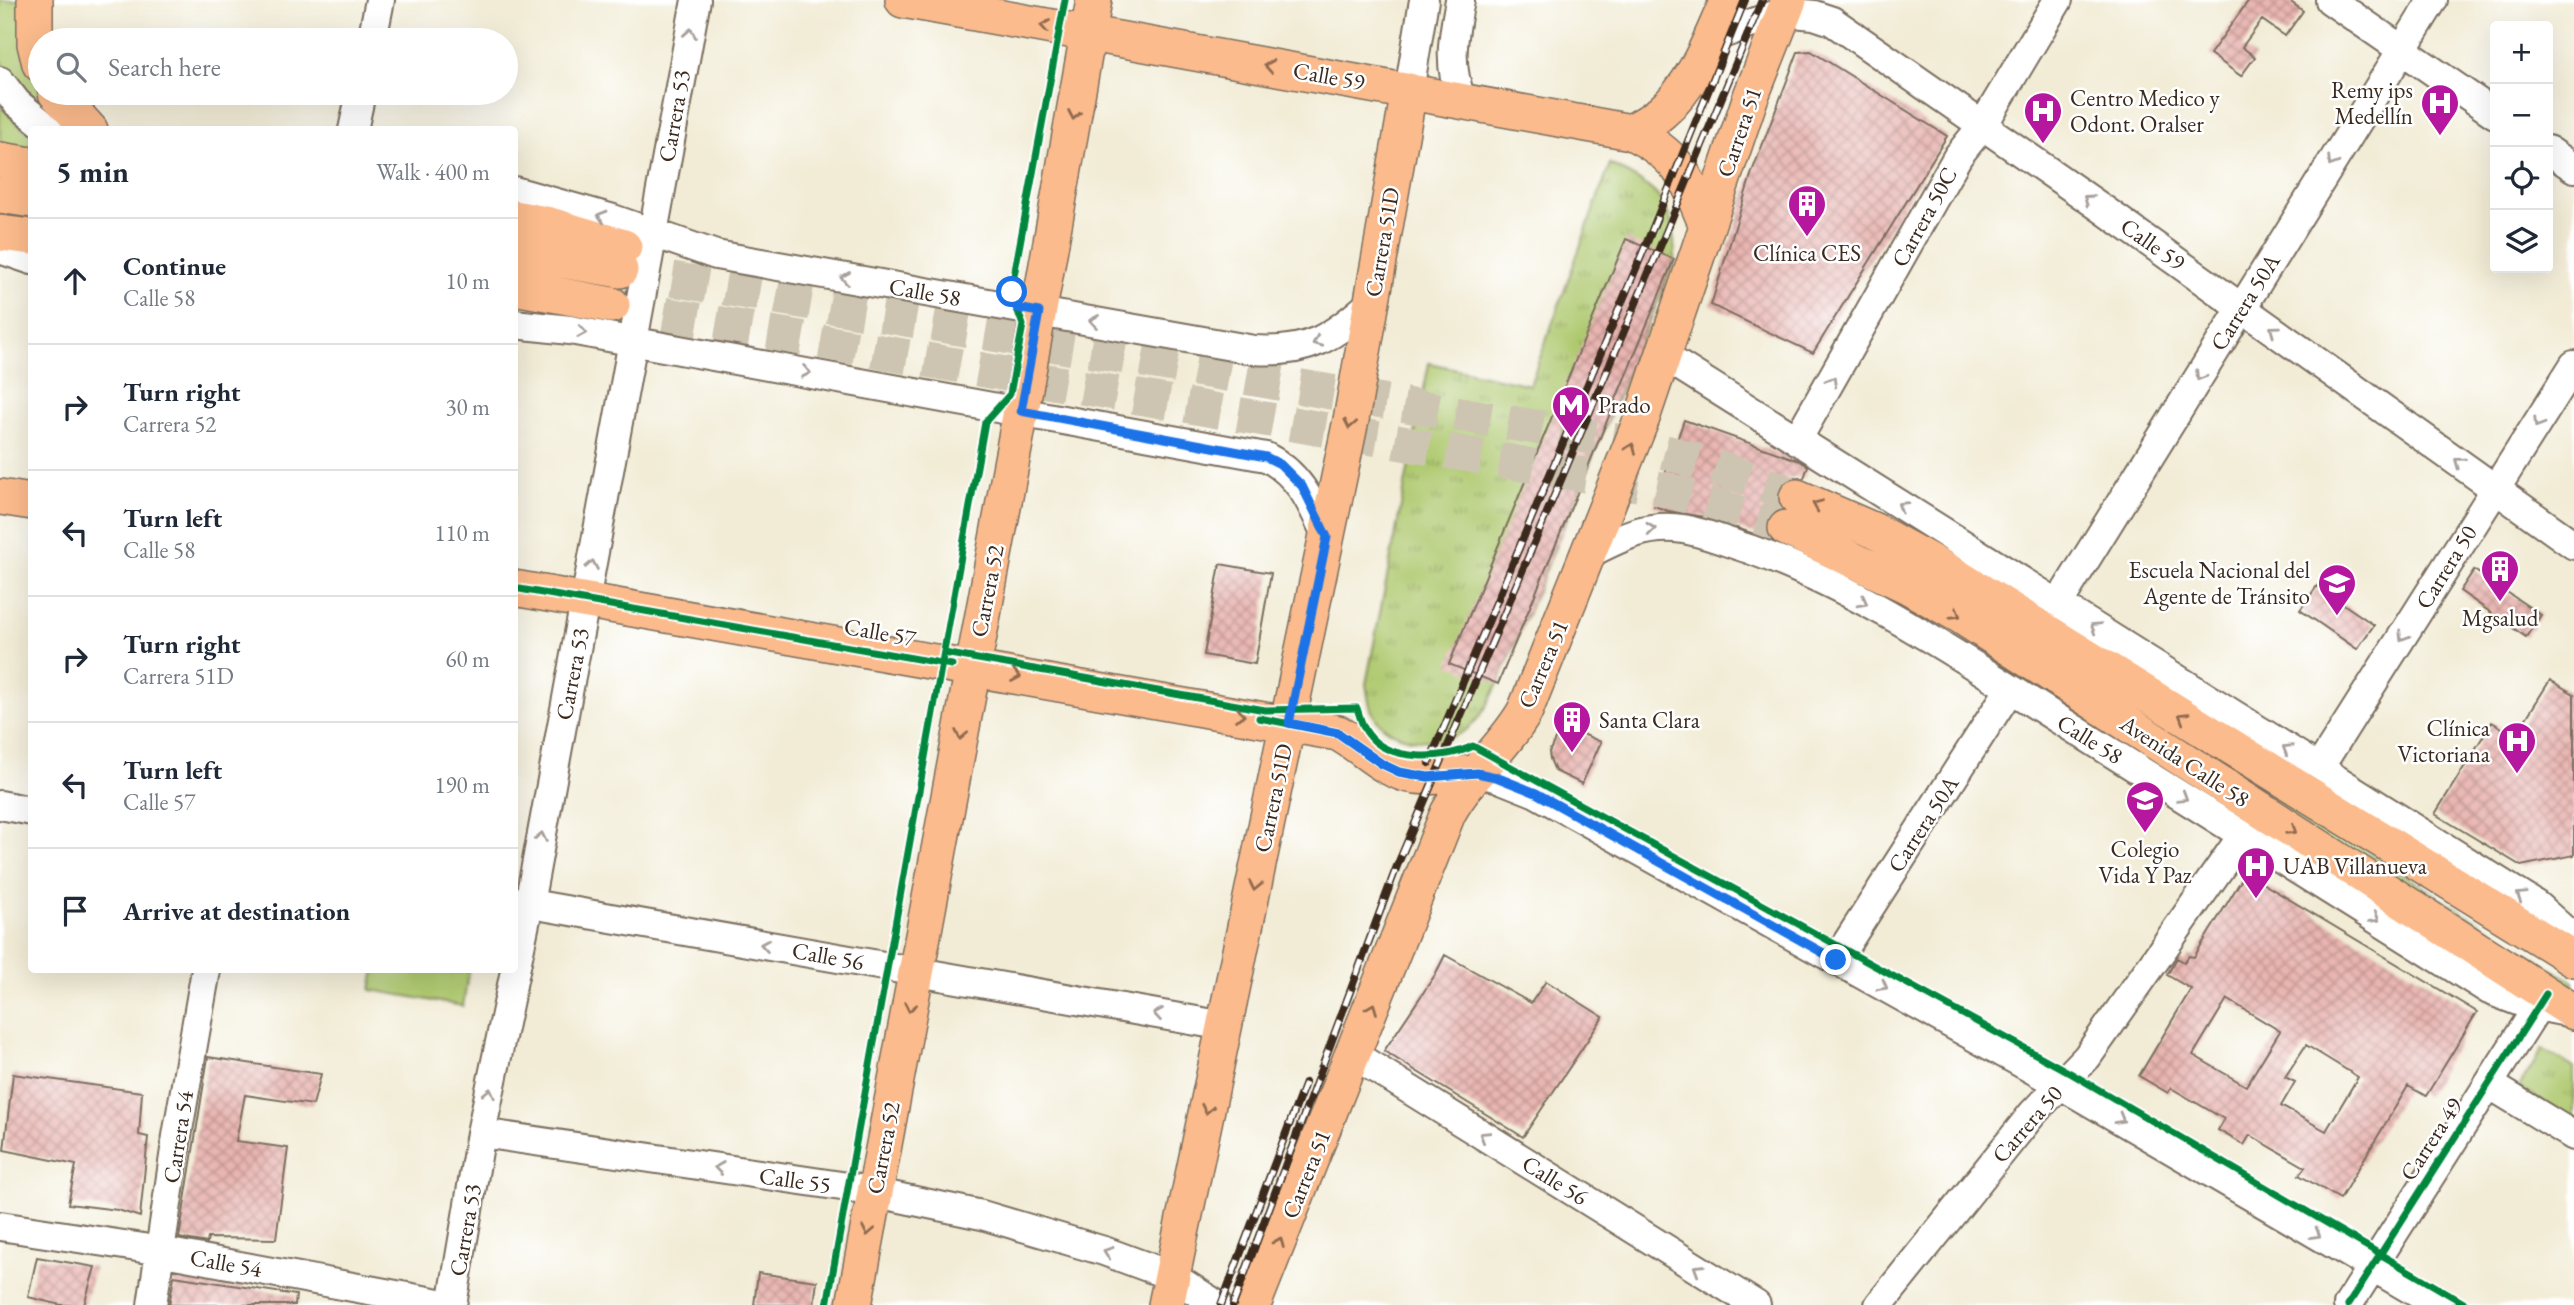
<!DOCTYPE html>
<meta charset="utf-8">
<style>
:root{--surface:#fff;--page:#f6f6f7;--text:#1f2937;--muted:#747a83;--line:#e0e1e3}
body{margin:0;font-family:"EB Garamond",serif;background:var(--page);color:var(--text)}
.controls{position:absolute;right:21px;top:21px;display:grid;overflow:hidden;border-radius:7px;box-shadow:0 7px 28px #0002}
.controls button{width:63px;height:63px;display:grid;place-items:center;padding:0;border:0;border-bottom:2px solid var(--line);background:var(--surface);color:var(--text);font:35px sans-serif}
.stop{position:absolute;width:21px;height:21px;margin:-16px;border:5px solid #1a73e8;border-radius:50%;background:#fff}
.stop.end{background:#1a73e8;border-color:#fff;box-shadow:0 2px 7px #0008}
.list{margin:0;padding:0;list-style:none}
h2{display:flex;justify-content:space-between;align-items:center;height:91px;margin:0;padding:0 28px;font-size:30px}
h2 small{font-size:23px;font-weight:400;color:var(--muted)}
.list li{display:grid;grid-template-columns:46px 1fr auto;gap:21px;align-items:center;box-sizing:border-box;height:126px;padding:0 28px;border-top:2px solid var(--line)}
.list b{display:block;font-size:26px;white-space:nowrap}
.list p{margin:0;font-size:23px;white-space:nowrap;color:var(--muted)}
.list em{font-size:23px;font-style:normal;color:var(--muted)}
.icon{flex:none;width:38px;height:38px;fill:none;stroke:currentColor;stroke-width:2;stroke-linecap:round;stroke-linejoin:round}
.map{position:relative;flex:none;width:2574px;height:1305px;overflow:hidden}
.search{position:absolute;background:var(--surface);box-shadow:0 7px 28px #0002;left:28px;top:28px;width:490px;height:77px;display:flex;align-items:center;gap:18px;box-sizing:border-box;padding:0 24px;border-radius:38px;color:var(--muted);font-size:26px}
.panel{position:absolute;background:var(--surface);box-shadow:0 7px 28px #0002;left:28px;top:126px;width:490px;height:847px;border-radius:7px}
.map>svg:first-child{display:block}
.grass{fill:#afc96f;stroke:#757a46;stroke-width:2}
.park{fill:url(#park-tufts);stroke:#757a46;stroke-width:2}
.building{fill:url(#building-cross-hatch);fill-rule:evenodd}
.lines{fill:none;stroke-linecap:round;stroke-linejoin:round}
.major-tunnel{stroke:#cdc5b1;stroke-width:35;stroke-dasharray:35 18;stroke-linecap:butt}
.minor-casing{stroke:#7b6e5e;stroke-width:32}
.major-casing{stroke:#7b6e5e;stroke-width:38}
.minor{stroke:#fff;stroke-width:28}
.major{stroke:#fbbb8c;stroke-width:35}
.rail-casing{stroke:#3b2a1e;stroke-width:8}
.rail{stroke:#fff;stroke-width:5;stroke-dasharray:16;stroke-linecap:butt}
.cycleway-casing{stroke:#fff;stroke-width:11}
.cycleway{stroke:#00873e;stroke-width:7}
.oneway{stroke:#916b50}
.oneway2{stroke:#a79f9a}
.route{stroke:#1a73e8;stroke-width:9}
.labels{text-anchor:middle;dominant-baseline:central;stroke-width:5;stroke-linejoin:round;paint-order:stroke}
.street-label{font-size:23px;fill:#3b2a1e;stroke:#fff}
.poi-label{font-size:23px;fill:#3b2a1e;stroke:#fff;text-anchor:start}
</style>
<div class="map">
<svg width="2574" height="1305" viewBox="0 0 2574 1305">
<defs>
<pattern id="park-tufts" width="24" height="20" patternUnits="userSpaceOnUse" patternTransform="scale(1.75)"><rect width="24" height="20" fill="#afc96f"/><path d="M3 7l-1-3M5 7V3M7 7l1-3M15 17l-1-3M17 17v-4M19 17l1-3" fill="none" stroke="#90a35b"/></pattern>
<pattern id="building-cross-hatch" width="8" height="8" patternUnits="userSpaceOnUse" patternTransform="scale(1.75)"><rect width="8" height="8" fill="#e9b5b1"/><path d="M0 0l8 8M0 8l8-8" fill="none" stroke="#be938f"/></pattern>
</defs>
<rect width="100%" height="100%" fill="#fff"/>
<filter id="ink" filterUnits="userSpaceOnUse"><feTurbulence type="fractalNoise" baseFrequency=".0143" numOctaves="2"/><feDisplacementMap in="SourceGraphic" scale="14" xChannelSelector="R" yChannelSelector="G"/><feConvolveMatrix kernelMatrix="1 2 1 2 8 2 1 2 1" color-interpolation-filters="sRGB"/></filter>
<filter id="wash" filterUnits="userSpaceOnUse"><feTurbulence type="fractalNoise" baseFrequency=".00686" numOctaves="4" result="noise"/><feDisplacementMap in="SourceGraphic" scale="28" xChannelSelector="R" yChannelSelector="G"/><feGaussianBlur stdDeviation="1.57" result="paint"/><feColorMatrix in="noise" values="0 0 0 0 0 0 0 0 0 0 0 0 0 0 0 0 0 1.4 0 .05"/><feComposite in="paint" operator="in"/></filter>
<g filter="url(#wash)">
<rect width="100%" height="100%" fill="#f2ecd6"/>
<path class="grass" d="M 0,0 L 24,0 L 31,65 L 39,90 L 68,125 C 43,108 5,88 0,56 C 0,38 0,18 0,0 Z
M 0,105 L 16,122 L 31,134 L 31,150 L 0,144 Z
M 1798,508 L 1907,560 L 2574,982 L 2574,1001 Z
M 375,970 L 469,970 L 463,1006 L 371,990 Z"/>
<path class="park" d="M 1610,164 C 1659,190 1674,201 1675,260 L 1498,684 C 1489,702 1481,721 1463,732 C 1438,746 1396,743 1377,720 C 1369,710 1368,696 1366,684 L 1429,363 L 1530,385 Z
M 2543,1049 L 2574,1068 L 2574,1121 L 2519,1087 Z"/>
<g id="blocks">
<path class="building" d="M 2249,0 L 2288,0 L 2303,11 L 2285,36 L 2262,20 L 2242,47 L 2255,57 L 2241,76 L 2210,54 Z
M 1811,51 L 1947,136 L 1813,353 L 1711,305 L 1752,172 L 1798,52 Z
M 1626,239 L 1674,259 L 1498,684 L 1449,664 Z
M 1684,420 L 1800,461 L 1808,466 L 1804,478 L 1794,477 L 1786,480 L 1779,488 L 1777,499 L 1781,509 L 1774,512 L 1768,520 L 1766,530 L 1769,539 L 1704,517 L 1668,511 L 1654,506 Z
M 1220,564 L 1271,573 L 1255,664 L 1204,655 Z
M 2474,570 L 2541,615 L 2526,637 L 2460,591 Z
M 2317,586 L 2374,625 L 2357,649 L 2300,610 Z
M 2550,680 L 2574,694 L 2574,855 L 2521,866 L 2435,814 L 2492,722 L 2515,736 Z
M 1562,725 L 1601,742 L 1582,784 L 1555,771 L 1550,759 L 1549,752 Z
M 2252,877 L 2477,1012 L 2426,1096 L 2408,1086 L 2340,1199 L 2299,1175 L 2305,1167 L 2250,1135 L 2244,1145 L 2218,1130 L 2224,1119 L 2171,1088 L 2168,1093 L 2139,1076 L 2191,989 L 2167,975 L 2177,958 L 2184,962 L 2189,956 L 2194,957 L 2242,879 L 2248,883 ZM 2227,999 L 2280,1031 L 2246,1086 L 2193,1055 ZM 2306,1045 L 2358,1077 L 2326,1131 L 2281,1106 L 2295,1082 L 2285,1077 Z
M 1445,955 L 1531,1003 L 1546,981 L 1603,1017 L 1523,1137 L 1384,1051 L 1435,975 Z
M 208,1057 L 321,1074 L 313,1105 L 245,1095 L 236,1141 L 288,1148 L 276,1239 L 208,1238 L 207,1243 L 179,1238 Z
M 13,1074 L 142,1092 L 139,1135 L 148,1137 L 140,1217 L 118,1210 L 68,1204 L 76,1165 L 4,1150 Z
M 37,1257 L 95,1267 L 84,1305 L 61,1305 L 28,1297 Z
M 758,1273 L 817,1281 L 814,1305 L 754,1305 Z
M 174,1276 L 296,1295 L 295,1305 L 169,1305 Z"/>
</g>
</g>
<g filter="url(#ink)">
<use href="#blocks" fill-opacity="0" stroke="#7b6e5e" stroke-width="2"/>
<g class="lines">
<path class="major-tunnel" d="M 620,270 L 1622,442 C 1682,454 1740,474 1797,497
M 612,305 L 1642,485 L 1675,492 L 1786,528"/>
<defs>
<path id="minor" d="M 1460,0 C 1453,38 1447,64 1462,101
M 2330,0 L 2495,114
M 1711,38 L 1783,12 L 1814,15 L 1832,21 L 2100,207 L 2574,545
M 372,40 L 380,0
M 0,81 L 17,103 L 50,130
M 1409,91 L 1424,0
M 353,130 L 361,93
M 2548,150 L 2574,168
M 514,191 L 613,219 L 716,255 L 1254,350 C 1309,354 1333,337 1372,302
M 0,249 L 32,260
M 514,324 L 570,330 L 1266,457 C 1300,474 1312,504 1327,537
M 1664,356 L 2536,905 L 2574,939
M 1797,440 L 1958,156 L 1983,125 L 2058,0
M 1588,554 C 1619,538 1647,523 1683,529 C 1705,533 1727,542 1749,549 C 1861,589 1963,659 2063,722 C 2205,812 2347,901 2489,990 L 2523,1003 L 2567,1012
M 2058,604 L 2433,0
M 2319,768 L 2574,365
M 1477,773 L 1496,777 L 1536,793 L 2061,1085 L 2438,1305
M 0,805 L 32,811
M 514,901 L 1225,1026
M 1836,960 L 2010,689
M 1354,1055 L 1756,1305
M 2489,1084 L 2574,1136
M 481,1133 L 848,1187 L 982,1215 L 1104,1251 L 1172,1276 L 1217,1305
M 0,1226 L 137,1247 L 450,1305
M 152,1305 L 177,1136 L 206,970
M 452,1305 L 481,1133 L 529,904 L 696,0
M 1879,1305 L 2033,1113 L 2087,1057 L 2243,835
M 2348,1305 L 2546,994"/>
<path id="major" d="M 35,0 L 35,44 L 40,64
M 903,0 L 1631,132 C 1680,156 1687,178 1707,226
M 56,93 L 90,130
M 1631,132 C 1641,126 1653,120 1662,112 C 1695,84 1711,38 1728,0
M 0,160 L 32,165
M 0,195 L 32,200
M 514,218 L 550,225 L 624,247
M 0,233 L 32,237
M 514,252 L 620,270
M 514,287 L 612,305
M 0,497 L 32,502
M 1797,497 L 1875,531 L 1956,576 L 2574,959
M 1786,528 L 1908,586 L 1961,616 L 2574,1012
M 514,588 L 1338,733 C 1364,747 1384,772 1415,776 C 1436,779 1456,773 1477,773
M 854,1305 L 1021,411 L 1094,0
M 1166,1305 L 1351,420 L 1409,91
M 1253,1305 L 1448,813 C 1469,775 1504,748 1525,711 L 1642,418 L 1751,96 L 1789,0"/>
</defs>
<use href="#minor" class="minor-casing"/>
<use href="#major" class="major-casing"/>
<use href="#minor" class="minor"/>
<use href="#major" class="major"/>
<defs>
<path id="rail" d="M 1429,763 L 1650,235 L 1745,0
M 1221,1305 L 1305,1083
M 1233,1305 L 1397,866 L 1664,237 L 1762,0"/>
</defs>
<use href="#rail" class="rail-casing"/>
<use href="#rail" class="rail"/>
<defs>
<path id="cycleway" d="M 514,588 L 952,665
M 944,653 L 1265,710 L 1357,708 C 1360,717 1362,727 1368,734 C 1388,762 1445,760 1473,746 L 2072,1074 L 2467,1305
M 1259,718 L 1338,733 L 1382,764 L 1399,772 L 1428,777 L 1477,773
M 827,1305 L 985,422 L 1010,394 L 1023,325 L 1011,292 L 1065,0
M 2348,1305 L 2546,994"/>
</defs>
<use href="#cycleway" class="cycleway-casing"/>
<use href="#cycleway" class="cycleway"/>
</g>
<defs><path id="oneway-chevron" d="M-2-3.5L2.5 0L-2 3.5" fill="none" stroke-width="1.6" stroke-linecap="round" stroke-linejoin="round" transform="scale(1.75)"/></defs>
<g class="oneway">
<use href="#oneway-chevron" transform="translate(1045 26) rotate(-170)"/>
<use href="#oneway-chevron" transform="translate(1269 66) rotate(-170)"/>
<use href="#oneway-chevron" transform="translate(1074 115) rotate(100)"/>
<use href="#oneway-chevron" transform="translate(1350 424) rotate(101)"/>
<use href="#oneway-chevron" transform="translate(1631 448) rotate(-70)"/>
<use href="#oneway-chevron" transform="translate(1817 505) rotate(-157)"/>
<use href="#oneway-chevron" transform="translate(1956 614) rotate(31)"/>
<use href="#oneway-chevron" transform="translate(1016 676) rotate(10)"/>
<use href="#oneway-chevron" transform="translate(1240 715) rotate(10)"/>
<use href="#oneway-chevron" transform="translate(2183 717) rotate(-148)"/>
<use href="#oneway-chevron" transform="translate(961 735) rotate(101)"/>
<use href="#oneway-chevron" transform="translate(2292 830) rotate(33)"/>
<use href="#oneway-chevron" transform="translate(1255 886) rotate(102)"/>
<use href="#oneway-chevron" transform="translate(910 1007) rotate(101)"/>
<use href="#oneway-chevron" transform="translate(1372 1008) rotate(-69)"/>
<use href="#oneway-chevron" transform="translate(1207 1109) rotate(102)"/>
<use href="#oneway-chevron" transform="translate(868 1231) rotate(101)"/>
<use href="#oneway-chevron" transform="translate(1279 1242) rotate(-68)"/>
</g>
<g class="oneway2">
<use href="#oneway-chevron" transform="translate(690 33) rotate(-80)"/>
<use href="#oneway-chevron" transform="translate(2332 162) rotate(122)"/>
<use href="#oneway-chevron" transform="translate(2088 199) rotate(-145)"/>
<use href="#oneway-chevron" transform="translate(602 216) rotate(-163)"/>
<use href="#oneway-chevron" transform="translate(845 278) rotate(-170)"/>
<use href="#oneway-chevron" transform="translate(1094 321) rotate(-170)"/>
<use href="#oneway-chevron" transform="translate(2274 330) rotate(-144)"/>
<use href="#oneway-chevron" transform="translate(582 332) rotate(10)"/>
<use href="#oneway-chevron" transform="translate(1317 342) rotate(157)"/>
<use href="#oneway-chevron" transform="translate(806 372) rotate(10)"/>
<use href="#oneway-chevron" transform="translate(2200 376) rotate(122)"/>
<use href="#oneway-chevron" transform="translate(1832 381) rotate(-61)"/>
<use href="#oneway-chevron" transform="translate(2538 423) rotate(122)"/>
<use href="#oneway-chevron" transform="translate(2459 462) rotate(-144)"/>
<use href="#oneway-chevron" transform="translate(1902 506) rotate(-148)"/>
<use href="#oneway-chevron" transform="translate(1651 529) rotate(-6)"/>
<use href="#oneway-chevron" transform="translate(592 565) rotate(-80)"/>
<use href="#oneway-chevron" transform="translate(1863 602) rotate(28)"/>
<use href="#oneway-chevron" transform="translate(2095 627) rotate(-148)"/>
<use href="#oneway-chevron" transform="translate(2403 636) rotate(122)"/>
<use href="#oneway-chevron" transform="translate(2287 749) rotate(-148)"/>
<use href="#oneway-chevron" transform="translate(2183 797) rotate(32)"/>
<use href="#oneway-chevron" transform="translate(541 837) rotate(-79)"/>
<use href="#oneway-chevron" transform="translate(2521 896) rotate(-148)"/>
<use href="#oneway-chevron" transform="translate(2375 918) rotate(32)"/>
<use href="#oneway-chevron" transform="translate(765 945) rotate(-170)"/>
<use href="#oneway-chevron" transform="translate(1883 986) rotate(29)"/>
<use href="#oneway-chevron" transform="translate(1158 1014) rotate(-170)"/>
<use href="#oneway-chevron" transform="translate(489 1093) rotate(-78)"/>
<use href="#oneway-chevron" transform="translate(2120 1119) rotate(30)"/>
<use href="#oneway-chevron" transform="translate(1484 1136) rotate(-148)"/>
<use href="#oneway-chevron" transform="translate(719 1168) rotate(-172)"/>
<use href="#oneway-chevron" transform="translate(2316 1234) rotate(30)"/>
<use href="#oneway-chevron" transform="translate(1108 1252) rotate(-160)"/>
<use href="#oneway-chevron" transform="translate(1698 1269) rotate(-148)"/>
</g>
</g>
<g class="lines" filter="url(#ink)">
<path class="route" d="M 1012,292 L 1017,308 L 1039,312 L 1021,411 L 1266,457 L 1280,464 L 1302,486 L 1327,537 L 1289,723 L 1338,733 L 1382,764 L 1399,772 L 1428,777 L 1477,773 L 1496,777 L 1536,793 L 1836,960"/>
</g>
<defs>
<symbol id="hospital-pin" viewBox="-11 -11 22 30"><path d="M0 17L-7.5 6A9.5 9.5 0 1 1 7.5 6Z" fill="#b5179e" stroke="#fff"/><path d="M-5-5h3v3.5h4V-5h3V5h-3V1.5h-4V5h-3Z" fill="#fff"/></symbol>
<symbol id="building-pin" viewBox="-11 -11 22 30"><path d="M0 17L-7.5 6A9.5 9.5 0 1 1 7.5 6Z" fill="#b5179e" stroke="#fff"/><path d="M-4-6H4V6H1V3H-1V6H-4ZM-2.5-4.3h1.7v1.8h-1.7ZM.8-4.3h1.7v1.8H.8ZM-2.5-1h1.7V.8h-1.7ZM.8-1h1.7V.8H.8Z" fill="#fff"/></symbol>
<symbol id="metro-pin" viewBox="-11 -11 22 30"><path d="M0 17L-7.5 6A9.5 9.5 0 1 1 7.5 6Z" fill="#b5179e" stroke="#fff"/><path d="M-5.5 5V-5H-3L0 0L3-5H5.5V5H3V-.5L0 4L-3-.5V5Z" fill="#fff"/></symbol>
<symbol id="school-pin" viewBox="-11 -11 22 30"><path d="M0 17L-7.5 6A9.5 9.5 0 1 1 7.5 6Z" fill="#b5179e" stroke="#fff"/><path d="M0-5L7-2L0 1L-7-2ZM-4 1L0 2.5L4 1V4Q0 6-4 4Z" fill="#fff"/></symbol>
</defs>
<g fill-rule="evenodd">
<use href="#hospital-pin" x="2418" y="81" width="44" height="60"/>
<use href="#hospital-pin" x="2021" y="89" width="44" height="60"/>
<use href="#building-pin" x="1785" y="182" width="44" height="60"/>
<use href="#metro-pin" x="1549" y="383" width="44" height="60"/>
<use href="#building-pin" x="2478" y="547" width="44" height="60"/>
<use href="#school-pin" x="2315" y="561" width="44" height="60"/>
<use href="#building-pin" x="1550" y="698" width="44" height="60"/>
<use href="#hospital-pin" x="2495" y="719" width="44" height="60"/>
<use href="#school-pin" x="2123" y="778" width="44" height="60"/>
<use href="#hospital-pin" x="2234" y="844" width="44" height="60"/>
</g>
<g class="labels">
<g class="street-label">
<text transform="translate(1329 76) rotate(10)">Calle 59</text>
<text transform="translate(674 116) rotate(-80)">Carrera 53</text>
<text transform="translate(1739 132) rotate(-71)">Carrera 51</text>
<text transform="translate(1924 217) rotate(-61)">Carrera 50C</text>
<text transform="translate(1382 242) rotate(-80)">Carrera 51D</text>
<text transform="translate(2153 244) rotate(35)">Calle 59</text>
<text transform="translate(925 292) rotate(10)">Calle 58</text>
<text transform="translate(2245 302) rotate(-58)">Carrera 50A</text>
<text transform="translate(2446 567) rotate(-58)">Carrera 50</text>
<text transform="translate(987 591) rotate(-79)">Carrera 52</text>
<text transform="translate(880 632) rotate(10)">Calle 57</text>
<text transform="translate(1543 664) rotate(-67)">Carrera 51</text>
<text transform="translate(572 674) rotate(-79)">Carrera 53</text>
<text transform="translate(2090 739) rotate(32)">Calle 58</text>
<text transform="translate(2185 761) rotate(33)">Avenida Calle 58</text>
<text transform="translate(1273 798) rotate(-78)">Carrera 51D</text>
<text transform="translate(1923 824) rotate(-57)">Carrera 50A</text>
<text transform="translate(828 956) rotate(10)">Calle 56</text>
<text transform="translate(2027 1124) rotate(-49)">Carrera 50</text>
<text transform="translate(178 1137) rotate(-81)">Carrera 54</text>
<text transform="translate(2431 1139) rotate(-57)">Carrera 49</text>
<text transform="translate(883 1148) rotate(-79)">Carrera 52</text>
<text transform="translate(1306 1174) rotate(-68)">Carrera 51</text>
<text transform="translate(795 1180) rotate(8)">Calle 55</text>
<text transform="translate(1555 1180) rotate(32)">Calle 56</text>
<text transform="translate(465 1230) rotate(-80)">Carrera 53</text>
<text transform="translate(226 1263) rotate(10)">Calle 54</text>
</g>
<g class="poi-label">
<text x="2413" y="90" text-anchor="end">Remy ips<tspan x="2413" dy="26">Medellín</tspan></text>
<text x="2070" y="98">Centro Medico y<tspan x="2070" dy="26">Odont. Oralser</tspan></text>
<text x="1807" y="253" text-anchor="middle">Clínica CES</text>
<text x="1598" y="405">Prado</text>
<text x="2310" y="570" text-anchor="end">Escuela Nacional del<tspan x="2310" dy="26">Agente de Tránsito</tspan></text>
<text x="2500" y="618" text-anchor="middle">Mgsalud</text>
<text x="1599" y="720">Santa Clara</text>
<text x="2490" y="728" text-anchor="end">Clínica<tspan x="2490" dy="26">Victoriana</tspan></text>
<text x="2145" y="849" text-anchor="middle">Colegio<tspan x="2145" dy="26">Vida Y Paz</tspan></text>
<text x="2283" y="866">UAB Villanueva</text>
</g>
</g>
</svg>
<div class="controls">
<button>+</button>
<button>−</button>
<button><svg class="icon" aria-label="locate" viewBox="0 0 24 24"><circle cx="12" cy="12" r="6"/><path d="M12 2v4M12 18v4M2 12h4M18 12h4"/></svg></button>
<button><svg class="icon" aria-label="layers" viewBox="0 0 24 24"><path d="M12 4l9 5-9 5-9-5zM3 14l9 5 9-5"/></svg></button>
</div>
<div class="stop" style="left:1012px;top:292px"></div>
<div class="stop end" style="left:1836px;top:960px"></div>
<div class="search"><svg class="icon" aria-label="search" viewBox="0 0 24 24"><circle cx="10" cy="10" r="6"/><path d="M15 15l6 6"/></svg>Search here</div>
<section class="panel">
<h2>5 min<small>Walk · 400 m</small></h2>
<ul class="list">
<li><svg class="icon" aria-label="ahead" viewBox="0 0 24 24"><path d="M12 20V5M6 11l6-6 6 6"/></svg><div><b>Continue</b><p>Calle 58</p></div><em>10 m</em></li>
<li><svg class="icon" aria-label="right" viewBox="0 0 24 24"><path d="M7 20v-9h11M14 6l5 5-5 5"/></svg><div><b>Turn right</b><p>Carrera 52</p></div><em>30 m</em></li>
<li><svg class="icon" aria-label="left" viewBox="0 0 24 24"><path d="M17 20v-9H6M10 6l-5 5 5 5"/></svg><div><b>Turn left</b><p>Calle 58</p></div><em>110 m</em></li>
<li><svg class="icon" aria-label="right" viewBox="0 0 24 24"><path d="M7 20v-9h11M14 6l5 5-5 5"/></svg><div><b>Turn right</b><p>Carrera 51D</p></div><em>60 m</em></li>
<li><svg class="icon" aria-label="left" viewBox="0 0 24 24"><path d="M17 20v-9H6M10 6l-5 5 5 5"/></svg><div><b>Turn left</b><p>Calle 57</p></div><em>190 m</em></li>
<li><svg class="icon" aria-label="arrive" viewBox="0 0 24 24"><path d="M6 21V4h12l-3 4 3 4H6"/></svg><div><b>Arrive at destination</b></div></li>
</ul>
</section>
</div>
